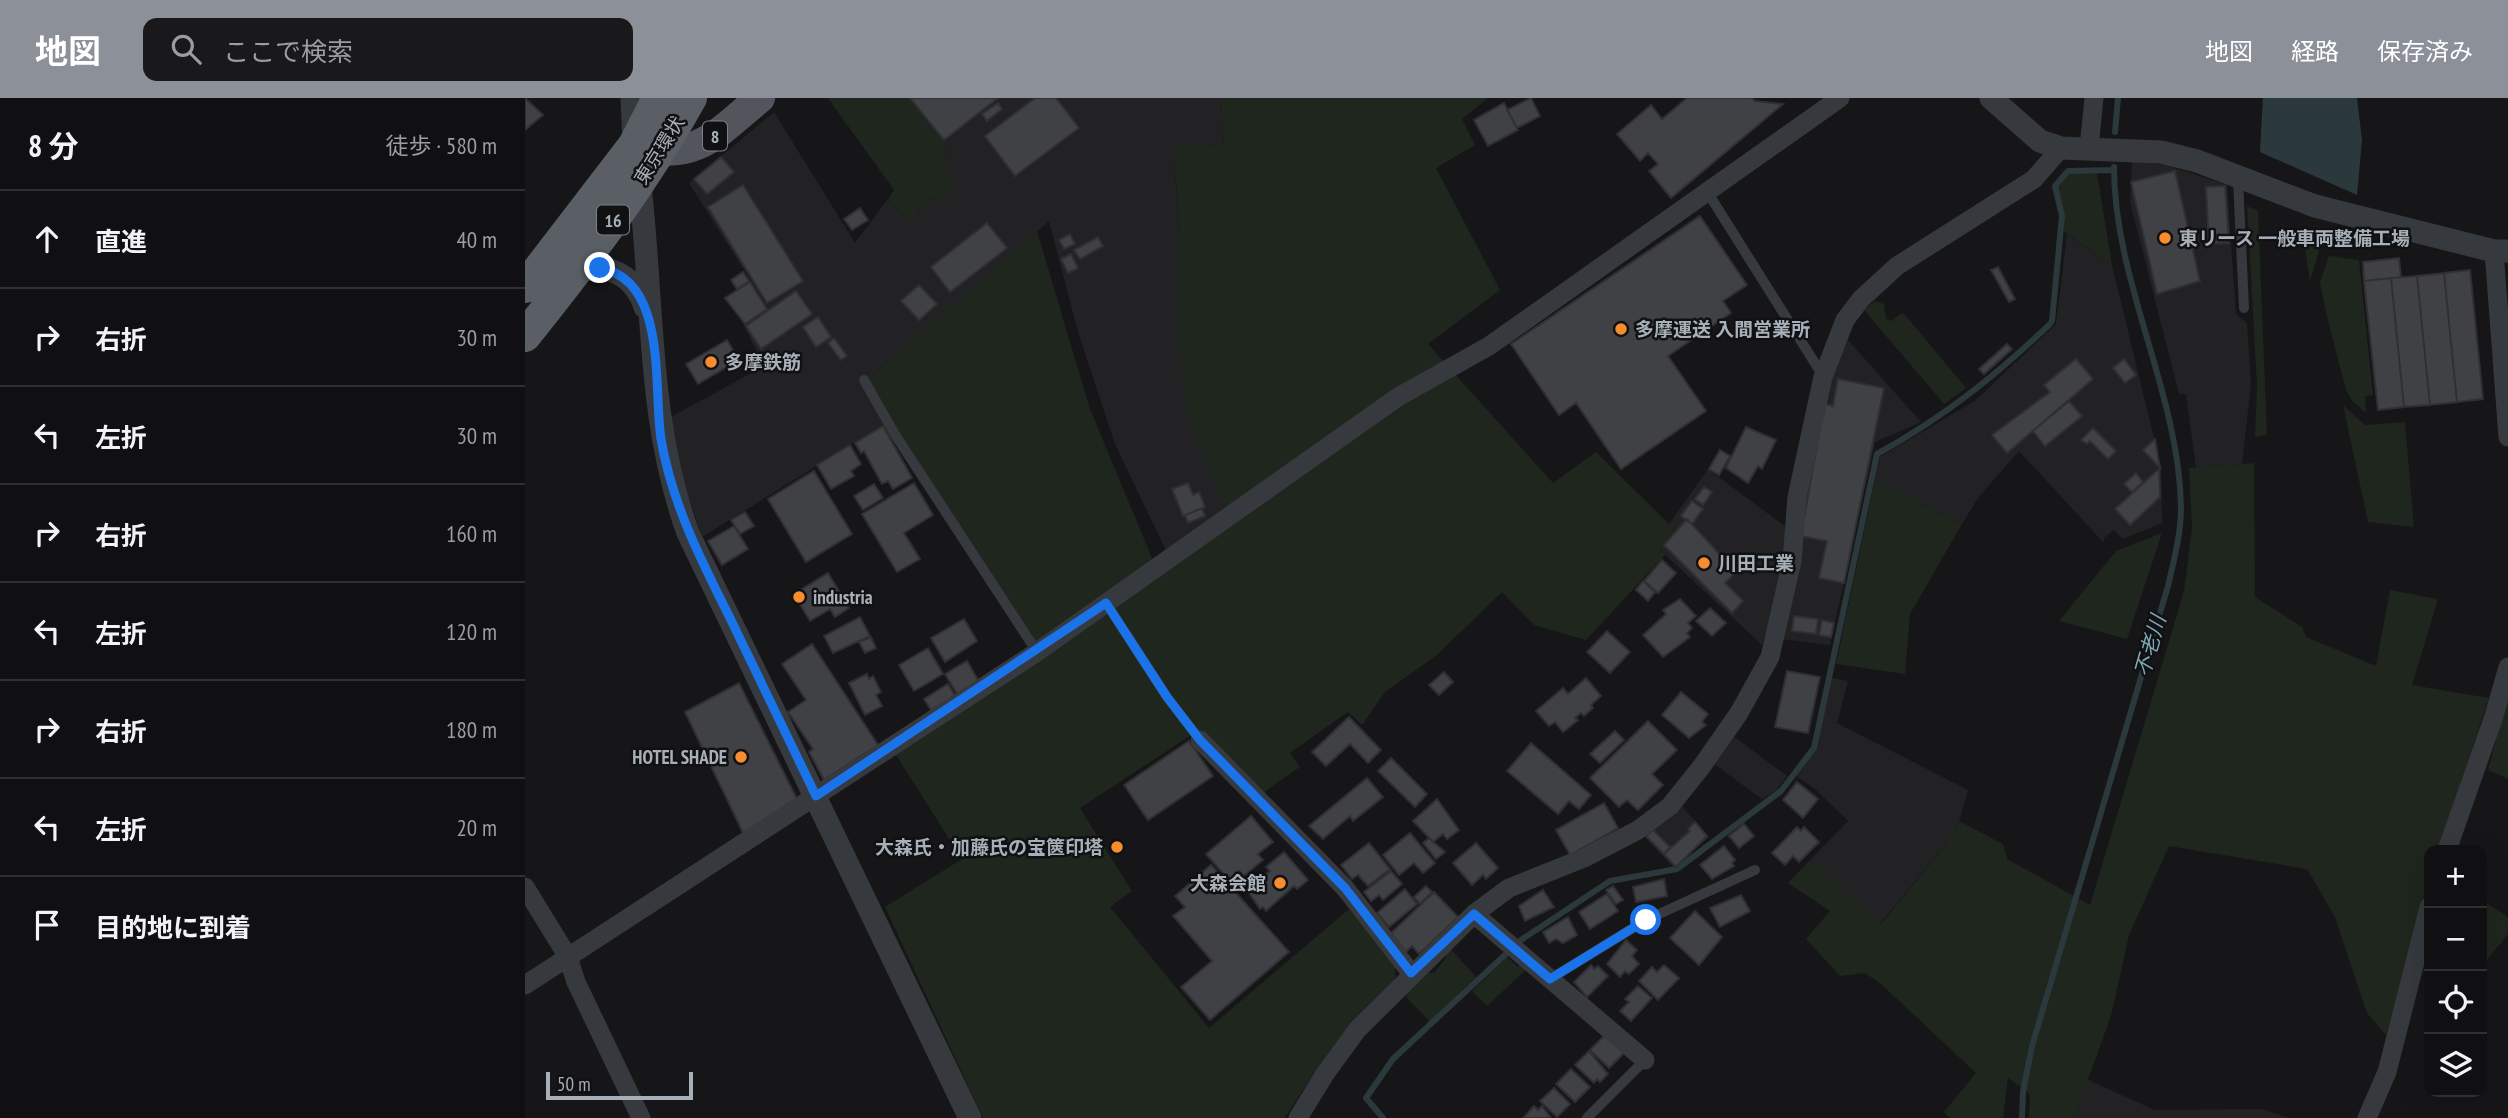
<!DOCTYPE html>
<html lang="ja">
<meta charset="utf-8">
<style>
:root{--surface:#101012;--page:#19191b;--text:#f1f3f6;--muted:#9c9d9f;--line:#303032;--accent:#8c9099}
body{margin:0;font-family:"PT Sans Narrow","Noto Sans JP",sans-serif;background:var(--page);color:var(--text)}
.controls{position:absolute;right:21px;bottom:21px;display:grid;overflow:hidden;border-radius:14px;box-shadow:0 7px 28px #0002}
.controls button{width:63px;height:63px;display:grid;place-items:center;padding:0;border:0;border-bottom:2px solid var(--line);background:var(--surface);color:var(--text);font:35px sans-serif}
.scale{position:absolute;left:21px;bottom:18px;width:147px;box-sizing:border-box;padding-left:7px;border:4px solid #a7b0b8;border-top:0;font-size:19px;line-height:24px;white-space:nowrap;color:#a7b0b8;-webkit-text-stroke:5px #111113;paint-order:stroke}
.stop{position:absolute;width:21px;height:21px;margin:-16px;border:5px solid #1a73e8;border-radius:50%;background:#fff}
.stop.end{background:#1a73e8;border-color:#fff;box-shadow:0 2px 7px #0008}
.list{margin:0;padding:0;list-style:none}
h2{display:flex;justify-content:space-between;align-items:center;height:91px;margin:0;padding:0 28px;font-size:30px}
h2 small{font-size:23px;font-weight:400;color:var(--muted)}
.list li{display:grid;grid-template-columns:46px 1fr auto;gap:21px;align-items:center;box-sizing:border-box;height:98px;padding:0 28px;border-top:2px solid var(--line)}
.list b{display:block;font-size:26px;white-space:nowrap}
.list em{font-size:23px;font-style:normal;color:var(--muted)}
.icon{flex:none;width:38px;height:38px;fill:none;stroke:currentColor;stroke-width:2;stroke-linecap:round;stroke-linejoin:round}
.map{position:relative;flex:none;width:1983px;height:1020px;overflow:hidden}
header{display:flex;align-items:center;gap:42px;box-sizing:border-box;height:98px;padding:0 35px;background:var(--accent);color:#fff}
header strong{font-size:33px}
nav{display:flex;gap:38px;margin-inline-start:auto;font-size:24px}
.search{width:490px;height:63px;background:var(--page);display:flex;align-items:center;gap:18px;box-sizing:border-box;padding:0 24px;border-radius:14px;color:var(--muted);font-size:26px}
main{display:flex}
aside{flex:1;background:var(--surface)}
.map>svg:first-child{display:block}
.built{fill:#222225}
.green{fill:#1e261d}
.water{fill:#2b383c}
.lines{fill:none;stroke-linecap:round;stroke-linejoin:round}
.stream{stroke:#2b383c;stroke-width:6}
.building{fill:#404145;stroke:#303034;stroke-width:2}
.service{stroke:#36393d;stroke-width:10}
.minor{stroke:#36393d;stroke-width:19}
.tertiary{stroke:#36393d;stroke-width:23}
.primary{stroke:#52565c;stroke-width:30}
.trunk{stroke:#5a5f65;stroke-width:32}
.route{stroke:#1a73e8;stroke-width:9}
.poi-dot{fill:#f78d2f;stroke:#111113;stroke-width:2.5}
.labels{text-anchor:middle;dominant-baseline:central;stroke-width:5;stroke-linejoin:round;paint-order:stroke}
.shield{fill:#111113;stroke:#7a8086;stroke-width:2}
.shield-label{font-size:18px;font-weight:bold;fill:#a7b0b8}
.street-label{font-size:19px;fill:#a7b0b8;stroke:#111113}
.poi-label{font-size:19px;font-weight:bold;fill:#a7b0b8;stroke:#111113;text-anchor:start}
.water-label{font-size:21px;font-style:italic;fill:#7da5b4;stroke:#111113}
</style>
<header>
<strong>地図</strong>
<div class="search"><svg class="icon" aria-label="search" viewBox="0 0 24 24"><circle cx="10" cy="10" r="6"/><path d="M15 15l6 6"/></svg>ここで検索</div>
<nav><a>地図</a><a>経路</a><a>保存済み</a></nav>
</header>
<main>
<aside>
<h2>8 分<small>徒歩 · 580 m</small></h2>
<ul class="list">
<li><svg class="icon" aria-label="ahead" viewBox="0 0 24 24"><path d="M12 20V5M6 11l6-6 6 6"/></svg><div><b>直進</b></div><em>40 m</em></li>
<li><svg class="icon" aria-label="right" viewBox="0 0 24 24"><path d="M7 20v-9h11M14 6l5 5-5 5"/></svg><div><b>右折</b></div><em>30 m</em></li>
<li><svg class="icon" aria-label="left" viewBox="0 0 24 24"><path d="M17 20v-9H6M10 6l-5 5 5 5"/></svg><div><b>左折</b></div><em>30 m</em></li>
<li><svg class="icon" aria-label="right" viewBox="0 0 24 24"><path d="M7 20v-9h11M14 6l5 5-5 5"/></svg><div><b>右折</b></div><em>160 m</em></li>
<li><svg class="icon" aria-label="left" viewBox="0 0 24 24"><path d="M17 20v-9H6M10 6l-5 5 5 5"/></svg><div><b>左折</b></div><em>120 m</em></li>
<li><svg class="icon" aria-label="right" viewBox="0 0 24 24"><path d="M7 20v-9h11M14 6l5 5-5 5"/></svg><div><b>右折</b></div><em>180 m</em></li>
<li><svg class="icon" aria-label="left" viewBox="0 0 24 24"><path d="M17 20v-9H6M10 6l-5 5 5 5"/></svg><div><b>左折</b></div><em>20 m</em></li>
<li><svg class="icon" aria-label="arrive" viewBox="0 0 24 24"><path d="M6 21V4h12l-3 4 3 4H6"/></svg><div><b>目的地に到着</b></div></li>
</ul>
</aside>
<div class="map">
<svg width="1983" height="1020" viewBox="0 0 1983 1020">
<rect width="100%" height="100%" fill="#161618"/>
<path class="built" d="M 473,0 L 696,0 L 699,46 L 648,49 L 655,134 L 703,418 L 644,459 L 590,346 L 553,234 L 524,123 L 341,283 L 341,289 L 358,327 L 177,439 L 152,363 L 146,319 L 239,268 L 219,228 L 243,210 L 164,85 L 249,14 L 330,145 L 363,101 L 384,123 L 408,97 L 431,86 L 422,74 L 419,42 Z
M 1607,63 L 1641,67 L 1702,87 L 1711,216 L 1722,225 L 1726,286 L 1717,366 L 1671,370 L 1661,296 L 1654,296 L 1605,104 Z
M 1542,136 L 1587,167 L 1636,369 L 1637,425 L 1598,441 L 1589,432 L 1579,440 L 1579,445 L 1494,353 L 1453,400 L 1437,426 L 1350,381 L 1355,359 L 1451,302 L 1531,226 Z
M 1323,242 L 1396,324 L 1350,344 L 1305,547 L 1257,541 L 1278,393 L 1310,266 Z
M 1183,371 L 1261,429 L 1257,479 L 1237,547 L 1135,452 L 1149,431 L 1144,426 Z
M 1304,579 L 1323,583 L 1312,625 L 1443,692 L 1431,734 L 1355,826 L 1285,762 L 1323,723 L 1290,691 L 1270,677 L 1291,651 Z
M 1207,637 L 1262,678 L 1251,693 L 1237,701 L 1189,666 Z
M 1156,707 L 1184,739 L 1149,770 L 1119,738 Z
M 1561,981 L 1630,1012 L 1737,1011 L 1764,1020 L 1549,1020 Z"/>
<path class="green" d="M 303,0 L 385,0 L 419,42 L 422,74 L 431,86 L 430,92 L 415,106 L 408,97 L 384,123 L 363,101 L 369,92 Z
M 696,0 L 963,0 L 937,21 L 950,47 L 911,70 L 975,192 L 903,246 L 1028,385 L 1071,354 L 1149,431 L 1135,452 L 1140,457 L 1061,542 L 1009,527 L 977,494 L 912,557 L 860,594 L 837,627 L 823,614 L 765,655 L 775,669 L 735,697 L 674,632 L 555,710 L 607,793 L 585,809 L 684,930 L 824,811 L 870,869 L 870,881 C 824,927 795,965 760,1020 L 458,1020 L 360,809 L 437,761 L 364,646 L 507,554 L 341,283 L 512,133 L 565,311 L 630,467 L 703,418 L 663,322 L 653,237 L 655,134 L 648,48 L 699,46 Z
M 1544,75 L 1572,75 L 1587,167 L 1537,132 L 1538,117 L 1532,89 Z
M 1722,108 L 1733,113 L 1742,337 L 1730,339 L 1732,287 Z
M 1777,131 L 1788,139 L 1795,150 L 1785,183 Z
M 1804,158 L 1834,162 L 1848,297 L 1840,298 L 1841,315 L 1828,304 L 1821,292 L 1801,215 L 1795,184 Z
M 1350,203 L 1359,206 L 1361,221 L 1366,223 L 1377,215 L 1381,218 L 1441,290 L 1419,306 L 1339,212 Z
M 1818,307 L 1840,327 L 1880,324 L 1889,429 L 1843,424 Z
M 1729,365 L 1730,499 L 1777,529 L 1781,539 L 1851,568 L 1865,492 L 1913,501 L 1887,587 L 1964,600 L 1913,752 L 1904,752 L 1904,782 L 1861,937 L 1842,915 L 1810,819 L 1782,771 L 1644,748 L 1604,837 L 1586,918 L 1549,1020 L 1504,1020 L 1505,996 L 1483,980 L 1478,1020 L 1425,1020 L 1419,1014 L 1451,975 L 1356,886 L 1340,875 L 1315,878 L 1281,841 L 1305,813 L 1263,785 L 1285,762 L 1356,826 L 1431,734 L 1434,723 L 1478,746 L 1482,761 L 1565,807 L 1659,493 L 1667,430 L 1664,370 Z
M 1350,381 L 1437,426 L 1385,516 L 1380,576 L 1311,566 Z
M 1637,435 L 1602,541 L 1534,523 L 1591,453 Z
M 1983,596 L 1983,681 L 1963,672 Z
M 1957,802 L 1983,819 L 1983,836 L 1961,863 L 1957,861 Z
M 925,850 L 951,879 L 905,924 L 882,900 L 882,892 L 899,874 L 909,875 L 921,860 L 919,855 Z
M 982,859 L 993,869 L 997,865 L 1003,870 L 962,908 L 947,893 Z"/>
<path class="water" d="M 1738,0 L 1832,0 L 1837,42 L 1832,97 L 1735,54 Z"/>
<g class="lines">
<path class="stream" d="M 1590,34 L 1593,0
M 858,1020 L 841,1000 L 868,961 L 996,842 L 1085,783 L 1152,771 L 1256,693 L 1289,650 L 1352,356 C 1419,319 1469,279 1524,227 L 1527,223 L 1537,118 L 1530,88 L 1543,73 L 1589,72
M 1497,1020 L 1498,994 L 1507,948 L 1643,488 C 1649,462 1656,436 1656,409 C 1654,294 1589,184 1589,69"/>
</g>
<path class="building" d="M 0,0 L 18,17 L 0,32 Z
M 385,0 L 473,0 L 419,42 Z
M 510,0 L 531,0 L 554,30 L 490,78 L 460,38 Z
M 1006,0 L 1015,18 L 992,30 L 982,12 Z
M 1162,0 L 1227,0 L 1230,3 L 1258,6 L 1146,100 L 1124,73 L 1133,66 L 1123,55 L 1115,63 L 1092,36 L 1126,7 L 1137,21 Z
M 473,5 L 477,11 L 462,23 L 457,16 Z
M 979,5 L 993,32 L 963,48 L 949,22 Z
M 196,59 L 209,74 L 182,96 L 169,81 Z
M 1650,73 L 1675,183 L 1632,196 L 1606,84 Z
M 218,87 L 278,183 L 242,205 L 183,109 Z
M 1700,88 L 1704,145 L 1684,146 L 1681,89 Z
M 335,110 L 343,122 L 327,132 L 319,121 Z
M 1175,118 L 1222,187 L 1198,203 L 1206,215 L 1143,258 L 1181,313 L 1096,371 L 1051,305 L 1034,317 L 986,246 Z
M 462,125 L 482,150 L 425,194 L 406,169 Z
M 545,136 L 550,146 L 539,151 L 534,142 Z
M 573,139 L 578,148 L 555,161 L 549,152 Z
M 546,156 L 553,170 L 543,175 L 536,161 Z
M 1874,160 L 1876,179 L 1839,183 L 1838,164 Z
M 1473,169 L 1490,201 L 1484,204 L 1466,172 Z
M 1945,172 L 1958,301 L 1932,304 L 1919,175 Z
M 218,174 L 224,183 L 212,191 L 206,182 Z
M 1919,175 L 1932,304 L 1905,307 L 1892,178 Z
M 1892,178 L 1905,307 L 1879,309 L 1866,180 Z
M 1866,180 L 1879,309 L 1853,312 L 1839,183 Z
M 225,184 L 242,211 L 220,226 L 200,200 Z
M 394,187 L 412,206 L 394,222 L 376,203 Z
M 271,193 L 287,216 L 236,251 L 221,228 Z
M 293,219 L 306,239 L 291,249 L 278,229 Z
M 309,240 L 322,258 L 316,262 L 303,245 Z
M 202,242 L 214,262 L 173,286 L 161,266 Z
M 1482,246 L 1487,251 L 1459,276 L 1454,271 Z
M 1551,261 L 1568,281 L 1482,355 L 1467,337 L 1525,294 L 1519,287 Z
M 1599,261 L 1611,277 L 1600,285 L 1588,270 Z
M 1313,281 L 1359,290 L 1319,485 L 1294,480 L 1302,443 L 1276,438 L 1299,306 L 1308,308 Z
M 1544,303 L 1557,318 L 1520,348 L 1508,333 Z
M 358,328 L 387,380 L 368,391 L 363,383 L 357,386 L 339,353 L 336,355 L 330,345 Z
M 1221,329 L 1251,342 L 1237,371 L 1233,368 L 1223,385 L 1201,370 Z
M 1568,330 L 1591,353 L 1583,361 L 1565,343 L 1562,346 L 1556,342 Z
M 1630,341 L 1635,370 L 1618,352 Z
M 325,347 L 336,366 L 326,373 L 329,378 L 306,391 L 292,367 Z
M 1195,352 L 1205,358 L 1194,377 L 1184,371 Z
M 1634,371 L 1635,399 L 1605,427 L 1590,411 Z
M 289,373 L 327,436 L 281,464 L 243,401 Z
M 1611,375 L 1618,384 L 1607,394 L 1599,386 Z
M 389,385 L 408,417 L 379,435 L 395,461 L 372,474 L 337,416 Z
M 663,385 L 668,397 L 674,394 L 680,409 L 658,418 L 647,391 Z
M 349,386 L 358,400 L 338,412 L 329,398 Z
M 1179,389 L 1187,394 L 1178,407 L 1170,401 Z
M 1167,403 L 1178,411 L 1167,426 L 1156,418 Z
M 677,410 L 680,418 L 663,425 L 660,417 Z
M 220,414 L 229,428 L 215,436 L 206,422 Z
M 1162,421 L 1211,474 L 1200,485 L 1218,503 L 1207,515 L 1139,447 Z
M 209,428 L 223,451 L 197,467 L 183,443 Z
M 1137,462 L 1151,475 L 1133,495 L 1119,483 Z
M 303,475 L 324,510 L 310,519 L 305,511 L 285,523 L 269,496 Z
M 1118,483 L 1130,494 L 1123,503 L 1111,492 Z
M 1155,501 L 1171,518 L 1163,525 L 1167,530 L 1162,535 L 1165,539 L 1138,559 L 1118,537 L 1141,516 L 1138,512 Z
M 1185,510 L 1201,525 L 1187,538 L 1171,523 Z
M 1269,518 L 1293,521 L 1291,536 L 1267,533 Z
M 335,519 L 345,538 L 308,555 L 299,538 Z
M 439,521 L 452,543 L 420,564 L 406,540 Z
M 1297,522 L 1309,525 L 1306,539 L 1294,537 Z
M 1082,533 L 1105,554 L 1085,575 L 1062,554 Z
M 346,539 L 351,550 L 340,555 L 334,544 Z
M 287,546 L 353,647 L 299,682 L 284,654 L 288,651 L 263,614 L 281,602 L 257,566 Z
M 403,550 L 418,576 L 389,593 L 374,567 Z
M 442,563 L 454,584 L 433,597 L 420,576 Z
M 1262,573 L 1295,579 L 1283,635 L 1250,629 Z
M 919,574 L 928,584 L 914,597 L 904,587 Z
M 342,576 L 344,581 L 348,578 L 356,594 L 351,597 L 357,608 L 340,617 L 324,585 Z
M 1061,580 L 1076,598 L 1066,607 L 1068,610 L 1059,618 L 1056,615 L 1050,620 L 1053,622 L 1038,634 L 1030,624 L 1024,628 L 1011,613 L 1038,590 L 1043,596 Z
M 214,585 L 274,705 L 220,739 L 160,614 Z
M 423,586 L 430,598 L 406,612 L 399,601 Z
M 1156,594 L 1183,616 L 1177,624 L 1181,627 L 1164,640 L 1137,617 Z
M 824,619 L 856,652 L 843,665 L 825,646 L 801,668 L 787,654 Z
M 1123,623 L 1152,652 L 1127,676 L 1138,687 L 1113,712 L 1102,702 L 1094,709 L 1065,680 Z
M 1090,633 L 1099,642 L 1075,665 L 1065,656 Z
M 664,643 L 688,678 L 623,722 L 599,687 Z
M 1006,645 L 1066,697 L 1054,711 L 1044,703 L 1033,716 L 982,673 Z
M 866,660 L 902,696 L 890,709 L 853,673 Z
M 842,680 L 858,699 L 828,723 L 825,718 L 798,741 L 784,728 Z
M 1272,684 L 1293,701 L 1278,720 L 1258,702 Z
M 912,701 L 934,732 L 922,741 L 918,736 L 908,744 L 888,723 Z
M 1079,705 L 1093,730 L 1045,757 L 1031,732 Z
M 726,718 L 748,744 L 733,756 L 738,762 L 719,778 L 714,773 L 704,782 L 681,756 Z
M 1170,724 L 1182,738 L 1151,769 L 1139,756 L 1165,733 L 1163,731 Z
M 1219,726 L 1229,738 L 1214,750 L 1204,738 Z
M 1272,729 L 1276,733 L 1279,729 L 1294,744 L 1274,764 L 1268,758 L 1260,767 L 1247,755 Z
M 1128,732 L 1145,749 L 1139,756 L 1121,738 Z
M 885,735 L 910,765 L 898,775 L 889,765 L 874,777 L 858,757 Z
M 904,740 L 920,754 L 911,761 L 898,745 Z
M 844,745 L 865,771 L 843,788 L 833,777 L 827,781 L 816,767 Z
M 951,745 L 973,770 L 961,781 L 958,777 L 947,787 L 928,765 Z
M 1199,748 L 1210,762 L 1207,765 L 1209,768 L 1187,781 L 1175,767 Z
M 759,754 L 783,782 L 772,791 L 769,788 L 741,813 L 738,809 L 735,811 L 722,792 L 745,773 L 741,769 Z
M 686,767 L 764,854 L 685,922 L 656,889 L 687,863 L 648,818 L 660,809 L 650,798 Z
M 866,773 L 877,786 L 858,802 L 854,797 L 846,803 L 839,794 Z
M 1139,781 L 1142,798 L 1111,804 L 1108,789 Z
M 901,788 L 907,794 L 895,806 L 889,799 Z
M 1088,788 L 1098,802 L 1091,806 L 1081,792 Z
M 880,791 L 892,806 L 864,829 L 852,815 Z
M 1018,792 L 1029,809 L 1000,823 L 994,808 Z
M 909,794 L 933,819 L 894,856 L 887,848 L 881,854 L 866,835 Z
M 1082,796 L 1093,813 L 1065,831 L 1054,814 Z
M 1216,797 L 1225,813 L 1195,829 L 1185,810 Z
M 1170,813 L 1197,839 L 1174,867 L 1145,840 Z
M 1043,819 L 1052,837 L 1038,845 L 1031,841 L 1024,845 L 1018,834 Z
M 1101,842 L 1112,852 L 1107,858 L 1114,866 L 1104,876 L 1100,873 L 1095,879 L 1082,866 Z
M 1066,867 L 1069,871 L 1073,868 L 1083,878 L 1062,899 L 1049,884 Z
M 1139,867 L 1154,880 L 1133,902 L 1114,883 L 1127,869 L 1132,874 Z
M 1113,888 L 1127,900 L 1106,923 L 1095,913 L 1104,904 L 1100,901 Z
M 1080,937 L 1099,955 L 1084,970 L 1065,952 Z
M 1064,953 L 1083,976 L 1075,984 L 1072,981 L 1069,985 L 1050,967 Z
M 1046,971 L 1065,989 L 1050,1004 L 1031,986 Z
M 1029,990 L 1045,1006 L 1032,1019 L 1015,1003 Z
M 1009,1008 L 1013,1012 L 1017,1008 L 1026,1020 L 998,1020 Z"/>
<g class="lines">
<path class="service" d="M 1713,81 L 1719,210
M 1183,95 L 1298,278
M 339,282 L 369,335 L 512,554
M 581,505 L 642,599 L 675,642
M 1025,881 L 1121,822 L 1230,772
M 1062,1020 L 1120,962"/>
<path class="minor" d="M 1564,50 L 1569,0
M 1969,153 L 1983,339
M 675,642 L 820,790 L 886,875
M 1922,752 L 1969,618 L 1983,569
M 0,789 L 43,859 L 51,884 L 116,1020
M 949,816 L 1120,962
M 0,887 L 512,554 L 873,299 L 964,248 L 1315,0
M 773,1020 L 800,976 L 832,932 L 949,816 L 984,790 L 1059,760 L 1113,732 L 1145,708 L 1177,668 L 1214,615 L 1245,559 L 1267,463 L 1272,399 L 1291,311 L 1298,279 L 1320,222 L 1336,201 L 1372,168 L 1509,81 L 1536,50
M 1842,1020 L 1862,974 L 1904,809"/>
<path class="tertiary" d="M 107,0 L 109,46
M 1466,0 L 1515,43 L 1536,50 L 1636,54 L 1672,63 L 1790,108 L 1969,153 L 1983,153
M 114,80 C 129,200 121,319 163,435 L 445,1020
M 49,176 C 81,161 110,178 120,209"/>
<path class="primary" d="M 113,48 C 170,65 194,34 235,0"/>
<path class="trunk" d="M 0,189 L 109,47 L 133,0
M 0,238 C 61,162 119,85 166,0"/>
</g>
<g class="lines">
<path class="route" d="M 75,170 C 143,182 128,289 136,341 C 147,406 176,462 205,520 C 233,579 262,638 291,698 L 581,505 L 642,599 L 675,642 L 820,790 L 886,875 L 949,816 L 1025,881 L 1121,822"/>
</g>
<g class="poi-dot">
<circle cx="1640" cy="140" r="7"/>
<circle cx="1096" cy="231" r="7"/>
<circle cx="186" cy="264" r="7"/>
<circle cx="1179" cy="465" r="7"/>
<circle cx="274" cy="499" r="7"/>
<circle cx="216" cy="659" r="7"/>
<circle cx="592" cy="749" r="7"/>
<circle cx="755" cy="785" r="7"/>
</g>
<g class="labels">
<g class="shield">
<rect x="178" y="23.5" width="24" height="29" rx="5"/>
<rect x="72" y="107.5" width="32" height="29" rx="5"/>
</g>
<g class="shield-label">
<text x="190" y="38">8</text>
<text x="88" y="122">16</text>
</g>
<g class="street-label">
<text transform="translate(134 52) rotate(-58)">東京環状</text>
</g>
<g class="poi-label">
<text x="1654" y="140">東リース 一般車両整備工場</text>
<text x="1110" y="231">多摩運送 入間営業所</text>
<text x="200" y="264">多摩鉄筋</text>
<text x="1193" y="465">川田工業</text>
<text x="288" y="499">industria</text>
<text x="202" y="659" text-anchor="end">HOTEL SHADE</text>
<text x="578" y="749" text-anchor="end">大森氏・加藤氏の宝篋印塔</text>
<text x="741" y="785" text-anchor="end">大森会館</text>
</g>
<g class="water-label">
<text transform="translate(1625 548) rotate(-74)">不老川</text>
</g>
</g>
</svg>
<div class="controls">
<button>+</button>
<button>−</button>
<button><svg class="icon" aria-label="locate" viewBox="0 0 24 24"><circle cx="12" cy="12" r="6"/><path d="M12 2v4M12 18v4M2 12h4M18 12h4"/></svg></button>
<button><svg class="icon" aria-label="layers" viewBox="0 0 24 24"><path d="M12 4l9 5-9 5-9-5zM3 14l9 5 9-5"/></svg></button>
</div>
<div class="scale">50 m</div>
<div class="stop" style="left:1121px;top:822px"></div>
<div class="stop end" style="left:75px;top:170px"></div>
</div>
</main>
